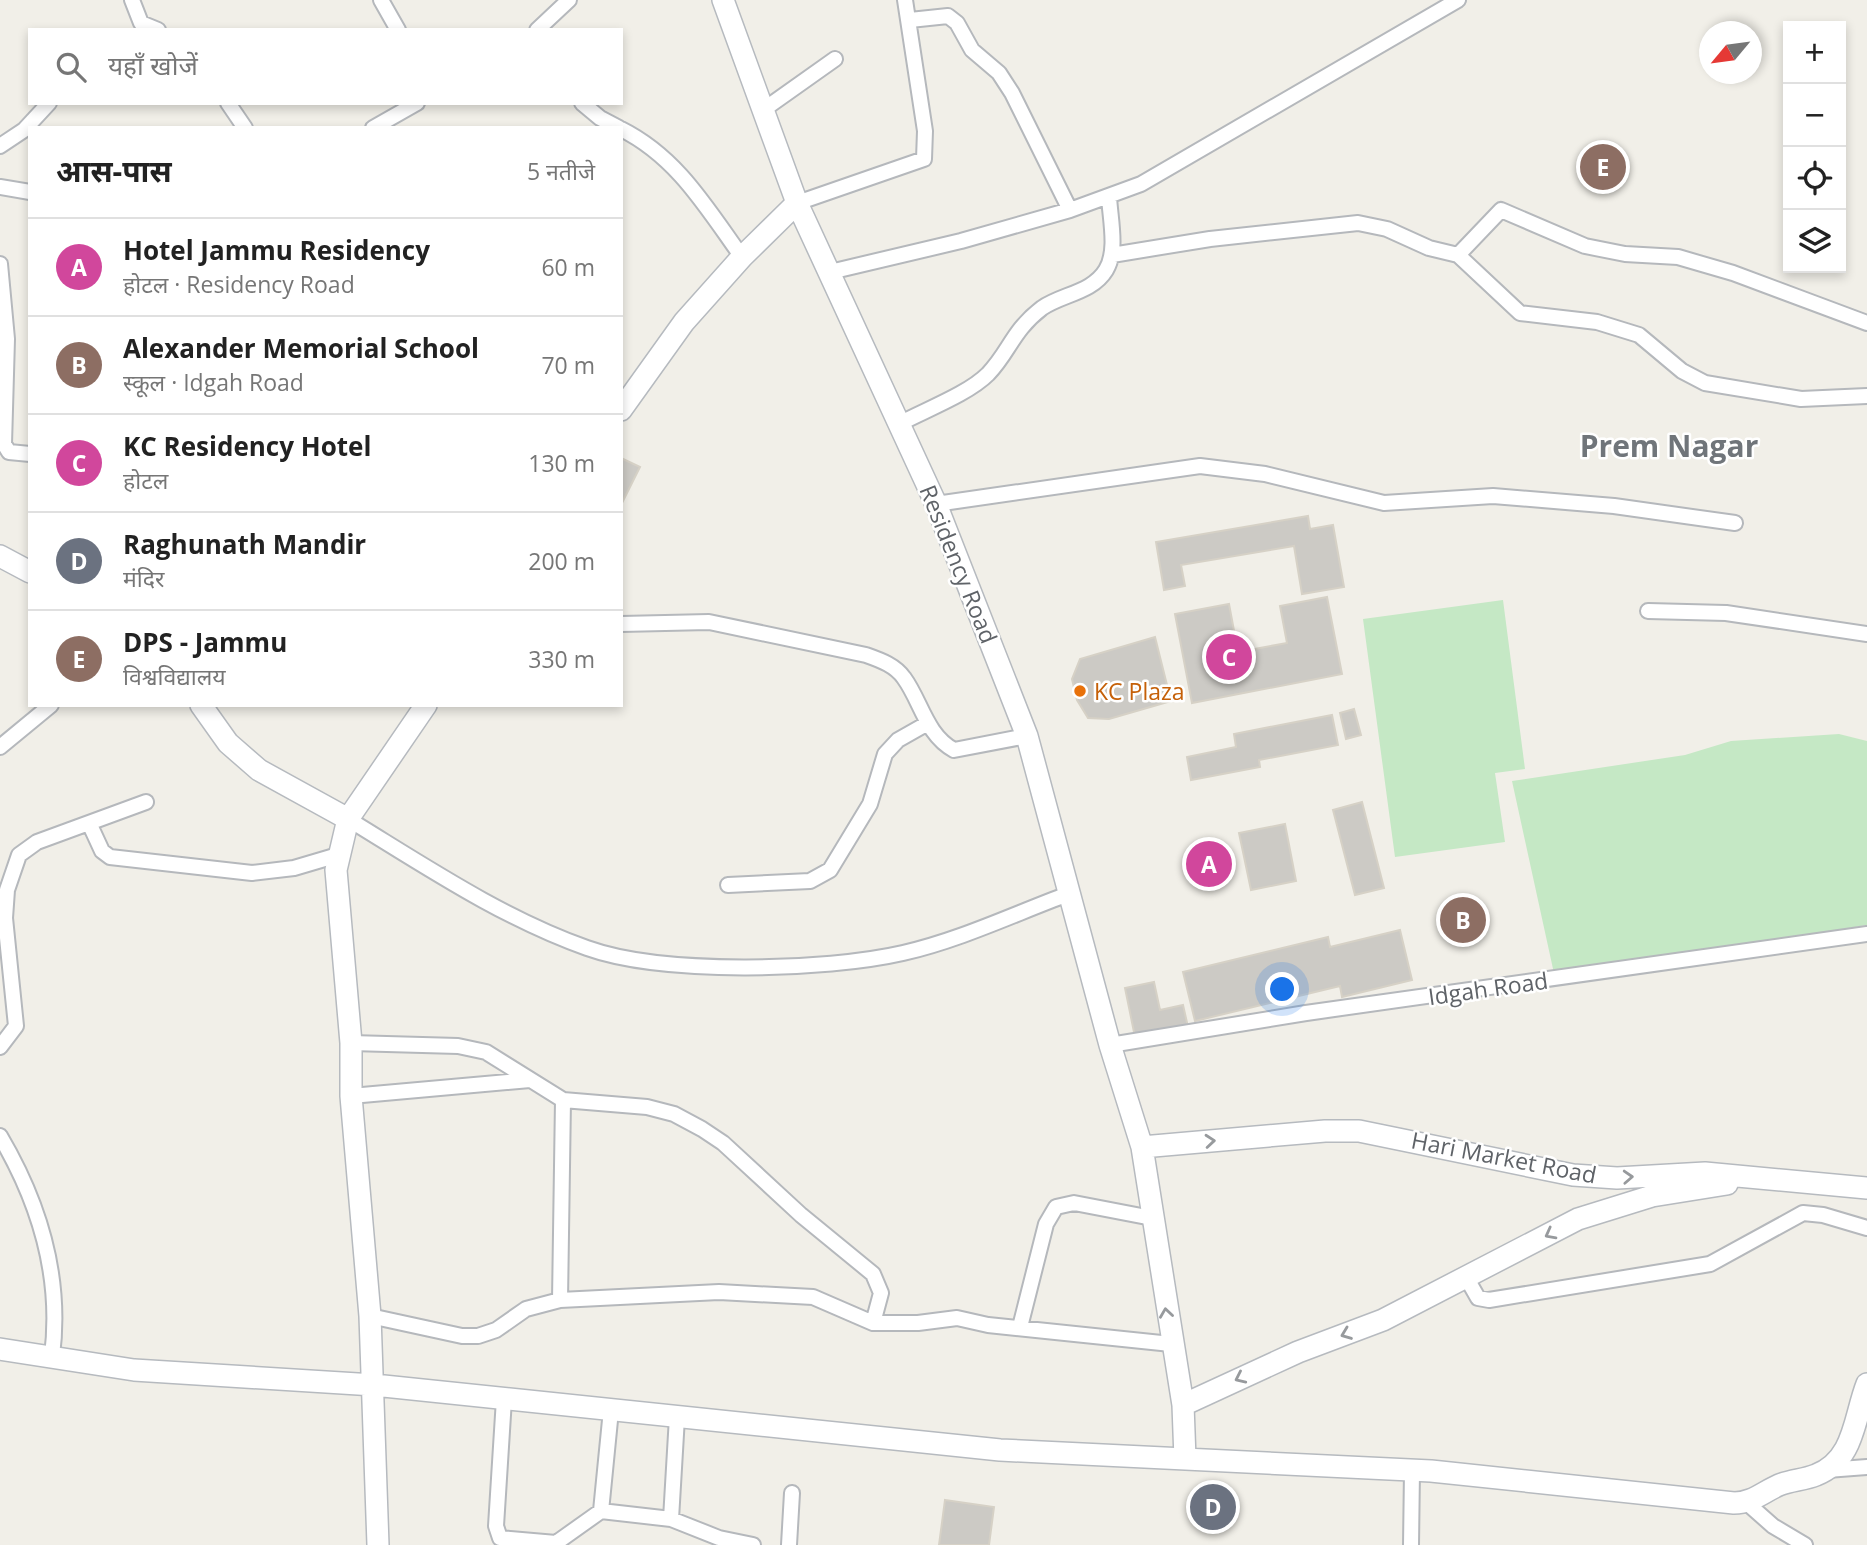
<!DOCTYPE html>
<html lang="hi">
<meta charset="utf-8">
<style>
:root{--surface:#fff;--page:#f6f6f6;--text:#222;--muted:#767676;--line:#e0e0e0;--accent:#0f766e}
body{margin:0;font-family:"Open Sans","Noto Sans Devanagari",sans-serif;background:var(--page);color:var(--text)}
.controls{position:absolute;right:21px;top:21px;display:grid;overflow:hidden;border-radius:0px;box-shadow:0 4px 10px #0003}
.controls button{width:63px;height:63px;display:grid;place-items:center;padding:0;border:0;border-bottom:2px solid var(--line);background:var(--surface);color:var(--text);font:35px sans-serif}
.compass{position:absolute;left:1699px;top:21px;width:63px;height:63px;border-radius:50%;background:var(--surface);box-shadow:0 4px 10px #0003;rotate:241deg}
.you{position:absolute;left:1283px;top:990px;width:24px;height:24px;margin:-18px;border:5px solid #fff;border-radius:50%;background:#1a73e8;box-shadow:0 0 0 10px #1a73e833}
.badge{display:grid;place-items:center;width:46px;height:46px;border-radius:50%;background:var(--accent);color:#fff;font-size:23px;font-weight:700}
.pin{position:absolute;translate:-50% -50%;border:4px solid #fff;box-shadow:0 2px 7px #0006}
.list{margin:0;padding:0;list-style:none}
h2{display:flex;justify-content:space-between;align-items:center;height:91px;margin:0;padding:0 28px;font-size:30px}
h2 small{font-size:23px;font-weight:400;color:var(--muted)}
.list li{display:grid;grid-template-columns:46px 1fr auto;gap:21px;align-items:center;box-sizing:border-box;height:98px;padding:0 28px;border-top:2px solid var(--line)}
.list b{display:block;font-size:26px;white-space:nowrap}
.list p{margin:0;font-size:23px;white-space:nowrap;color:var(--muted)}
.list em{font-size:23px;font-style:normal;color:var(--muted)}
.icon{flex:none;width:38px;height:38px;fill:none;stroke:currentColor;stroke-width:2;stroke-linecap:round;stroke-linejoin:round}
.map{position:relative;flex:none;width:1867px;height:1545px;overflow:hidden}
.search{position:absolute;background:var(--surface);box-shadow:0 4px 10px #0003;left:28px;top:28px;width:595px;height:77px;display:flex;align-items:center;gap:18px;box-sizing:border-box;padding:0 24px;border-radius:0px;color:var(--muted);font-size:26px}
.panel{position:absolute;background:var(--surface);box-shadow:0 4px 10px #0003;left:28px;top:126px;width:595px;height:581px;border-radius:0px}
.map>svg:first-child{display:block}
.green{fill:#c5e8c5}
.building{fill:#cccac5;stroke:#d6d1c6;stroke-width:2}
.lines{fill:none;stroke-linecap:round;stroke-linejoin:round}
.street-casing{stroke:#b5b8bc;stroke-width:18}
.secondary-casing{stroke:#b6babf;stroke-width:24}
.street{stroke:#fff;stroke-width:14}
.secondary{stroke:#fff;stroke-width:21}
.oneway{stroke:#979a9d}
.food-dot{fill:#e8710a;stroke:#fff;stroke-width:2.5}
.labels{text-anchor:middle;dominant-baseline:central;stroke-width:5;stroke-linejoin:round;paint-order:stroke}
.street-label{font-size:23px;fill:#5f6368;stroke:#fff}
.food-label{font-size:23px;fill:#c56008;stroke:#fff;text-anchor:start}
.district-label{font-size:30px;font-weight:bold;fill:#70757a;stroke:#fff}
</style>
<div class="map">
<svg width="1867" height="1545" viewBox="0 0 1867 1545">
<rect width="100%" height="100%" fill="#f1efe8"/>
<path class="green" d="M 1503,600 L 1525,769 L 1495,773 L 1505,842 L 1395,857 L 1363,619 Z
M 1839,734 L 1867,741 L 1867,925 L 1555,978 L 1512,781 L 1685,755 L 1731,741 Z"/>
<path class="building" d="M 621,458 L 640,467 L 621,505 Z
M 1308,516 L 1310,529 L 1333,525 L 1344,587 L 1302,594 L 1294,546 L 1181,565 L 1185,586 L 1164,590 L 1156,542 Z
M 1327,597 L 1342,674 L 1192,703 L 1175,614 L 1229,604 L 1238,652 L 1287,643 L 1280,606 Z
M 1155,637 L 1171,701 L 1109,719 L 1088,718 L 1077,700 L 1072,679 L 1080,659 Z
M 1354,709 L 1361,735 L 1346,739 L 1340,713 Z
M 1332,715 L 1338,745 L 1259,760 L 1260,767 L 1191,780 L 1187,757 L 1236,747 L 1234,734 Z
M 1362,802 L 1384,888 L 1355,895 L 1333,810 Z
M 1285,824 L 1296,881 L 1251,890 L 1239,833 Z
M 1400,930 L 1412,980 L 1342,997 L 1340,986 L 1195,1021 L 1183,972 L 1328,937 L 1330,947 Z
M 1154,982 L 1160,1010 L 1183,1005 L 1188,1027 L 1135,1037 L 1125,988 Z
M 945,1500 L 994,1507 L 989,1545 L 939,1545 Z"/>
<g class="lines">
<defs>
<path id="street" d="M 132,0 L 141,23 L 158,30
M 381,0 L 398,30
M 910,20 L 948,16 L 957,23 L 972,50 L 999,73 L 1012,93 L 1070,210
M 537,30 L 569,0
M 228,103 L 245,128
M 582,103 L 600,118 L 619,128
M 763,110 L 835,59
M 373,128 L 417,103
M 621,129 C 677,157 706,207 742,257
M 0,146 L 24,130 L 49,103
M 0,187 L 30,192
M 797,203 L 924,159 L 925,131 L 905,0
M 1112,255 L 1210,239 L 1358,223 L 1387,229 L 1429,248 L 1458,255 L 1520,313 L 1597,322 L 1639,335 L 1682,371 L 1705,383 L 1801,399 L 1867,396
M 1458,255 L 1501,210 L 1585,246 L 1625,254 L 1678,257 L 1733,273 L 1867,323
M 0,264 L 7,339 L 4,444 L 9,452 L 30,454
M 830,272 L 961,241 L 1070,210 L 1141,184 L 1458,0
M 899,424 C 925,410 968,394 988,374 C 1010,351 1012,331 1042,308 C 1062,294 1092,293 1106,270 C 1118,250 1110,219 1109,196
M 936,504 L 1200,466 L 1265,474 L 1384,503 L 1493,496 L 1614,506 L 1735,523
M 1648,611 L 1726,613 L 1867,634
M 621,624 L 709,622 L 866,655 C 880,660 895,665 904,678 C 921,701 926,735 954,750 L 1027,736
M 0,747 L 51,705
M 348,819 C 425,866 502,918 587,948 C 662,975 825,971 903,953 C 960,940 1014,914 1068,894
M 90,825 L 102,851 L 110,857 L 252,873 L 294,868 L 338,855
M 728,885 L 810,881 L 830,870 L 870,804 L 885,754 L 898,740 L 928,723
M 351,1043 L 458,1046 L 486,1052 L 563,1100 L 647,1107 L 674,1114 L 702,1129 L 723,1143 L 801,1215 L 873,1274 L 881,1293 L 873,1323
M 1110,1045 L 1306,1013 L 1867,934
M 0,1047 L 16,1026 L 5,918 L 7,890 L 19,855 L 37,842 L 146,802
M 351,1096 L 530,1080
M 0,1136 C 40,1204 62,1278 52,1356
M 1466,1277 L 1478,1298 L 1489,1300 L 1710,1264 L 1803,1213 L 1823,1215 L 1867,1228
M 560,1300 L 563,1100
M 370,1316 L 462,1336 L 478,1336 L 496,1330 L 526,1309 L 560,1300 L 719,1292 L 813,1297 L 873,1323 L 918,1323 L 957,1318 L 988,1325 L 1171,1344
M 1020,1327 L 1046,1224 L 1056,1207 L 1074,1203 L 1152,1218
M 504,1399 L 496,1526 L 500,1538 L 556,1543 L 601,1511 L 671,1519 L 719,1538 L 753,1545
M 1827,1470 L 1867,1467
M 1747,1503 L 1773,1526 L 1805,1545
M 601,1511 L 611,1410
M 671,1519 L 677,1417
M 789,1545 L 792,1493
M 1411,1545 L 1412,1471"/>
<path id="secondary" d="M 723,0 L 797,203 L 936,504 L 1027,736 L 1110,1045 L 1142,1147 L 1183,1405 L 1185,1459
M 621,410 L 684,322 L 742,257 L 797,203
M 0,556 L 30,572
M 201,705 L 228,743 L 259,770 L 348,819
M 1142,1147 L 1325,1131 L 1359,1131 L 1573,1175 L 1617,1178 L 1705,1173 L 1867,1188
M 0,1349 L 134,1370 L 374,1385 L 1000,1450 L 1431,1471 L 1734,1503 C 1752,1503 1763,1492 1779,1485 C 1791,1480 1804,1480 1816,1475 C 1855,1460 1854,1417 1867,1384
M 1183,1405 L 1298,1352 L 1383,1320 L 1578,1219 L 1652,1196 L 1727,1184
M 378,1545 L 370,1316 L 351,1096 L 351,1043 L 336,870 L 348,819 L 426,705"/>
</defs>
<use href="#street" class="street-casing"/>
<use href="#secondary" class="secondary-casing"/>
<use href="#street" class="street"/>
<use href="#secondary" class="secondary"/>
</g>
<defs><path id="oneway-chevron" d="M-2-3.5L2.5 0L-2 3.5" fill="none" stroke-width="1.6" stroke-linecap="round" stroke-linejoin="round" transform="scale(1.75)"/></defs>
<g class="oneway">
<use href="#oneway-chevron" transform="translate(1210 1141) rotate(-5)"/>
<use href="#oneway-chevron" transform="translate(1628 1177) rotate(-3)"/>
<use href="#oneway-chevron" transform="translate(1550 1234) rotate(152)"/>
<use href="#oneway-chevron" transform="translate(1166 1313) rotate(-98)"/>
<use href="#oneway-chevron" transform="translate(1346 1334) rotate(159)"/>
<use href="#oneway-chevron" transform="translate(1240 1378) rotate(155)"/>
</g>
<circle class="food-dot" cx="1080" cy="691" r="7"/>
<g class="labels">
<g class="street-label">
<text transform="translate(959 564) rotate(68)">Residency Road</text>
<text transform="translate(1488 988) rotate(-8)">Idgah Road</text>
<text transform="translate(1504 1157) rotate(11)">Hari Market Road</text>
</g>
<g class="food-label">
<text x="1094" y="691">KC Plaza</text>
</g>
<g class="district-label">
<text x="1669" y="445">Prem Nagar</text>
</g>
</g>
</svg>
<div class="controls">
<button>+</button>
<button>−</button>
<button><svg class="icon" aria-label="locate" viewBox="0 0 24 24"><circle cx="12" cy="12" r="6"/><path d="M12 2v4M12 18v4M2 12h4M18 12h4"/></svg></button>
<button><svg class="icon" aria-label="layers" viewBox="0 0 24 24"><path d="M12 4l9 5-9 5-9-5zM3 14l9 5 9-5"/></svg></button>
</div>
<svg class="compass" viewBox="-18 -18 36 36"><path d="M0-13l5 13h-10z" fill="#e53935"/><path d="M0 13l5-13h-10z" fill="#767676"/></svg>
<div class="you"></div>
<div class="pin badge" style="left:1209px;top:864px;background:#d1479c">A</div>
<div class="pin badge" style="left:1463px;top:920px;background:#8d6e63">B</div>
<div class="pin badge" style="left:1229px;top:657px;background:#d1479c">C</div>
<div class="pin badge" style="left:1213px;top:1507px;background:#6b7280">D</div>
<div class="pin badge" style="left:1603px;top:167px;background:#8d6e63">E</div>
<div class="search"><svg class="icon" aria-label="search" viewBox="0 0 24 24"><circle cx="10" cy="10" r="6"/><path d="M15 15l6 6"/></svg>यहाँ खोजें</div>
<section class="panel">
<h2>आस-पास<small>5 नतीजे</small></h2>
<ul class="list">
<li><span class="badge" style="background:#d1479c">A</span><div><b>Hotel Jammu Residency</b><p>होटल · Residency Road</p></div><em>60 m</em></li>
<li><span class="badge" style="background:#8d6e63">B</span><div><b>Alexander Memorial School</b><p>स्कूल · Idgah Road</p></div><em>70 m</em></li>
<li><span class="badge" style="background:#d1479c">C</span><div><b>KC Residency Hotel</b><p>होटल</p></div><em>130 m</em></li>
<li><span class="badge" style="background:#6b7280">D</span><div><b>Raghunath Mandir</b><p>मंदिर</p></div><em>200 m</em></li>
<li><span class="badge" style="background:#8d6e63">E</span><div><b>DPS - Jammu</b><p>विश्वविद्यालय</p></div><em>330 m</em></li>
</ul>
</section>
</div>
